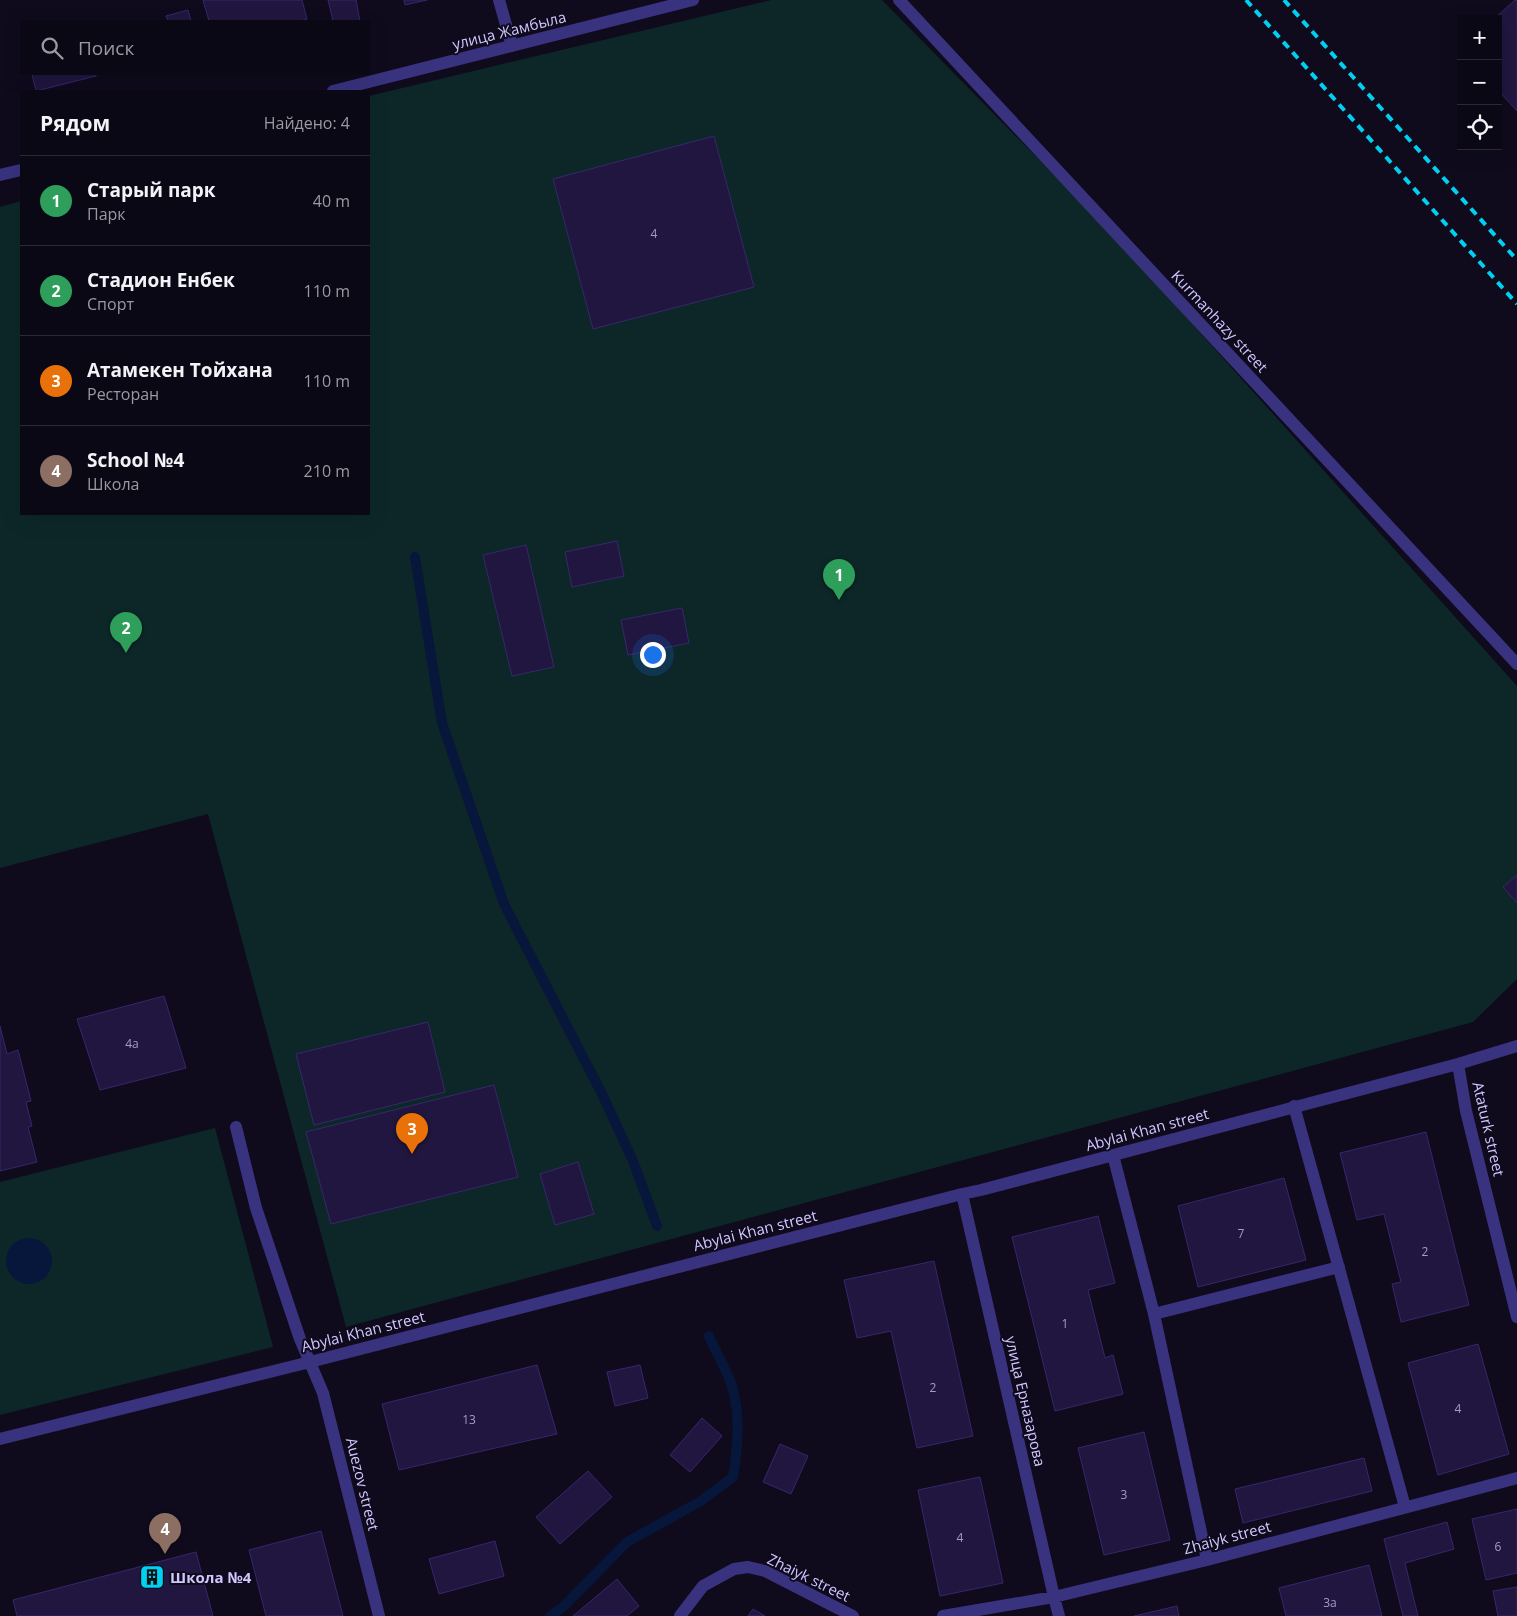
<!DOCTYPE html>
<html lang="ru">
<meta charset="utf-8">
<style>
:root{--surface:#0b0816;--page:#191623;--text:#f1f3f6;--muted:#9a9aa1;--line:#2b2935;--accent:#0f766e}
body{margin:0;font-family:"Open Sans",sans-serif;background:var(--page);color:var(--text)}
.controls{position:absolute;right:15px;top:15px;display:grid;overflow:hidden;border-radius:0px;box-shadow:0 5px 20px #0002}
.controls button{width:45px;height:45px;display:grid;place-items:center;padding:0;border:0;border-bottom:1px solid var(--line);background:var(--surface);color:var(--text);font:25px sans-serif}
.you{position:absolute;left:652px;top:654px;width:18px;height:18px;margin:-12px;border:4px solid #fff;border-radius:50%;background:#1a73e8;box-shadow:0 0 0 8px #1a73e833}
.badge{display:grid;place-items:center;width:32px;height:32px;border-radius:50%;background:var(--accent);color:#fff;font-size:16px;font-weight:700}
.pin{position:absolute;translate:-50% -41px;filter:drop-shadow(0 1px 2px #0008)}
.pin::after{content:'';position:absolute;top:26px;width:18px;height:15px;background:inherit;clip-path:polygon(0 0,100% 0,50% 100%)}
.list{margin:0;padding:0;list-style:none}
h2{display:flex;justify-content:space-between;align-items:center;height:65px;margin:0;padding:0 20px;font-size:21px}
h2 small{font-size:16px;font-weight:400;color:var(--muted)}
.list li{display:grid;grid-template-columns:32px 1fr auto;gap:15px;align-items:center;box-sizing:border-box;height:90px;padding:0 20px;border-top:1px solid var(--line)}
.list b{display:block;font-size:19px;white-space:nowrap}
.list p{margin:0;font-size:16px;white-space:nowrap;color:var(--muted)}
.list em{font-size:16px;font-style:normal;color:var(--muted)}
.icon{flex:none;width:28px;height:28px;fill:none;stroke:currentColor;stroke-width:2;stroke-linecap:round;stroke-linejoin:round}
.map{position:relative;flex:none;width:1517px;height:1616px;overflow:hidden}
.search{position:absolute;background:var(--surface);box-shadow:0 5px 20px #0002;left:20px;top:20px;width:350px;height:55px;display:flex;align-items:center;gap:12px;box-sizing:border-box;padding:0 18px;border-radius:0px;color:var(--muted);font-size:19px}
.panel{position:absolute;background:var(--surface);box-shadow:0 5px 20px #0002;left:20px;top:90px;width:350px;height:425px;border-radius:0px}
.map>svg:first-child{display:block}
.green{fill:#0d2728}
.water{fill:#06173b}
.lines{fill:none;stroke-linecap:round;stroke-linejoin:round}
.stream{stroke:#06173b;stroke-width:10}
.building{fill:#20163f;stroke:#37276c}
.street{stroke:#39337f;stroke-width:12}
.rail{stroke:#00d0f2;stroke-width:4;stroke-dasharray:8 6;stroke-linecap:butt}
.labels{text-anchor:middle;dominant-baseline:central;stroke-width:4;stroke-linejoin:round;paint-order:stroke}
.number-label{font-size:12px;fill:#a49bcf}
.street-label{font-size:15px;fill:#d0c7ff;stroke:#0f0b1d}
.poi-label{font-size:15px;font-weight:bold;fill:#d0c7ff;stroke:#0f0b1d;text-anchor:start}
</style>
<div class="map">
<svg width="1517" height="1616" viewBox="0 0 1517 1616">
<rect width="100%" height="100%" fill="#0f0b1d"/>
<path class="green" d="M 771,0 L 882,0 L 1108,230 L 1517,686 L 1517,979 L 1473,1022 L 346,1327 L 208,814 L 0,868 L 0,207 L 21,201 L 21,514 L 369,514 L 369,96 Z
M 215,1128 L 273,1347 L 0,1415 L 0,1182 Z"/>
<path class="water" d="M6 1261a23 23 0 1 1 46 0a23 23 0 1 1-46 0Z"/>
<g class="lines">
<path class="stream" d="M 415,557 L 442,723 L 504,904 L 602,1094 L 633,1161 L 657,1226
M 550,1616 L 563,1607 L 627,1542 L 701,1501 L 733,1477 C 738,1445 741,1414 731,1383 C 725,1367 716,1352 709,1336"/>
</g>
<path class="building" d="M 203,0 L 302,0 L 307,19 L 300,21 L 209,21 Z
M 328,0 L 356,0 L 360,21 L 333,21 Z
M 404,0 L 427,0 L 405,5 Z
M 1515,0 L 1517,0 L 1517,111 L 1498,90 L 1498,19 L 1494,19 Z
M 188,10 L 191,21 L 168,21 L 166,16 Z
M 32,74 L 96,74 L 96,76 L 36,91 Z
M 714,136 L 754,287 L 593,329 L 553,179 Z
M 617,541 L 624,576 L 572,587 L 565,552 Z
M 526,545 L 554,667 L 512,676 L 483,555 Z
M 682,608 L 689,643 L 628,655 L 621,620 Z
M 1517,875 L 1517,903 L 1503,887 Z
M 164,996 L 186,1068 L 100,1090 L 77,1019 Z
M 428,1022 L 445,1092 L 314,1125 L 296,1054 Z
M 0,1026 L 7,1054 L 18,1050 L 31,1101 L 26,1102 L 32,1126 L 28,1127 L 37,1162 L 0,1171 Z
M 494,1085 L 518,1177 L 331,1224 L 306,1132 Z
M 1426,1132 L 1469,1305 L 1401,1322 L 1392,1284 L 1401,1282 L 1384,1214 L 1357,1220 L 1340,1153 Z
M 578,1162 L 594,1214 L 555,1225 L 540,1174 Z
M 1284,1178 L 1306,1260 L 1198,1287 L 1178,1206 Z
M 1098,1216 L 1115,1283 L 1088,1290 L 1105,1358 L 1113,1355 L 1123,1394 L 1055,1411 L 1012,1237 Z
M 934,1261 L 973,1436 L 917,1448 L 891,1331 L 857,1338 L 844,1280 Z
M 1478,1344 L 1509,1454 L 1438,1475 L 1408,1363 Z
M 537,1365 L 557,1434 L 399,1470 L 382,1404 Z
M 640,1365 L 648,1398 L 615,1406 L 607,1372 Z
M 702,1418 L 722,1436 L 690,1472 L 670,1455 Z
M 1144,1432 L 1170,1540 L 1104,1555 L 1078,1448 Z
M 780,1444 L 808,1456 L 791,1494 L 763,1482 Z
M 1364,1458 L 1372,1491 L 1243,1523 L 1235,1489 Z
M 588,1471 L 612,1497 L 560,1544 L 536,1517 Z
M 980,1477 L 1003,1583 L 940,1596 L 918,1490 Z
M 1517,1509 L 1517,1573 L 1486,1580 L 1472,1519 Z
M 1447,1522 L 1454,1549 L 1405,1563 L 1418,1616 L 1403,1616 L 1384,1539 Z
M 321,1531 L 343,1616 L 266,1616 L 249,1550 Z
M 495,1541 L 504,1576 L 439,1594 L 429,1559 Z
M 196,1552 L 213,1616 L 17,1616 L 13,1600 Z
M 1369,1565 L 1382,1616 L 1286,1616 L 1279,1588 Z
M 617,1579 L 639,1606 L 627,1616 L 573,1616 Z
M 1517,1587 L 1517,1616 L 1498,1616 L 1493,1591 Z
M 1177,1606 L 1179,1616 L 1134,1616 Z
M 753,1609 L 765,1616 L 748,1616 Z"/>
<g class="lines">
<path class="street" d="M 499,0 L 512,46
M 899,0 L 1517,664
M 333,91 L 693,0
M 0,175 L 21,170
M 1458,1064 L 1466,1111 L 1517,1317
M 1294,1106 L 1405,1507
M 236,1127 L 256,1208 L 300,1339 L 323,1393 L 379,1616
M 1113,1155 L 1154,1314 L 1207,1560
M 962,1194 L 1054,1597 L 1059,1616
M 1154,1314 L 1339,1267
M 0,1439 L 310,1362 L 962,1194 L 981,1190 L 1458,1064 L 1517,1046
M 680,1616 L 703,1586 L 734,1569 L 748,1567 L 765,1571 L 853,1616
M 943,1616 L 1054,1597 L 1207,1560 L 1517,1478"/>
<path class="rail" d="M 1246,0 L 1517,304
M 1284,0 L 1517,260"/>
</g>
<defs>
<symbol id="building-square" viewBox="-11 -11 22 22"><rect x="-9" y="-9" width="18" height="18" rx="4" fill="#00d0f2" stroke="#0f0b1d"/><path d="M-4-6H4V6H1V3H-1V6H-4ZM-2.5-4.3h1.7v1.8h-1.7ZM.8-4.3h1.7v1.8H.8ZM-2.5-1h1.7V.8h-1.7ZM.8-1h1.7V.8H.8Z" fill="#111"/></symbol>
</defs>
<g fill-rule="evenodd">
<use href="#building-square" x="138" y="1563" width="28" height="28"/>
</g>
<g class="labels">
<g class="number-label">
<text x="654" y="233">4</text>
<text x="132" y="1043">4а</text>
<text x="1241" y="1233">7</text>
<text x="1425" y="1251">2</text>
<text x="1065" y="1323">1</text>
<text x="933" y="1387">2</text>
<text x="1458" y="1408">4</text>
<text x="469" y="1419">13</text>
<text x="1124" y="1494">3</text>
<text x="960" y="1537">4</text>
<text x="1498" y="1546">6</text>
<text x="1330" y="1602">3а</text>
</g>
<g class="street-label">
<text transform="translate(509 30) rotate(-14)">улица Жамбыла</text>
<text transform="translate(1220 321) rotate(47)">Kurmanhazy street</text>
<text transform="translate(1147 1129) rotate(-15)">Abylai Khan street</text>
<text transform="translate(1489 1129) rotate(77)">Ataturk street</text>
<text transform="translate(755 1230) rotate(-14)">Abylai Khan street</text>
<text transform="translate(363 1331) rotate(-14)">Abylai Khan street</text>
<text transform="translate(1026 1401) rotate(77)">улица Ерназарова</text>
<text transform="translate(363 1484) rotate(76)">Auezov street</text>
<text transform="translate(1227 1537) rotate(-15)">Zhaiyk street</text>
<text transform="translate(809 1577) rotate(26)">Zhaiyk street</text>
</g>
<g class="poi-label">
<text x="170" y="1577">Школа №4</text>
</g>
</g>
</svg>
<div class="controls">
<button>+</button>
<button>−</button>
<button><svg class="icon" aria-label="locate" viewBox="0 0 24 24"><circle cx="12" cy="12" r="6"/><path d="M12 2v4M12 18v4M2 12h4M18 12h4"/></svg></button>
</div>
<div class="you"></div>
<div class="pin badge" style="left:839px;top:600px;background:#2e9e5b">1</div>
<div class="pin badge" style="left:126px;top:653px;background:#2e9e5b">2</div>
<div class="pin badge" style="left:412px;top:1154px;background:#e8710a">3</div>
<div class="pin badge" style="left:165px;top:1554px;background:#8d6e63">4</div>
<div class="search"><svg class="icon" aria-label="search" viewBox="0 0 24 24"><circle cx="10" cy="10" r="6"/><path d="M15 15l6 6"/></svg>Поиск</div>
<section class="panel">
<h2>Рядом<small>Найдено: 4</small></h2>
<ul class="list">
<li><span class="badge" style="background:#2e9e5b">1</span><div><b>Старый парк</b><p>Парк</p></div><em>40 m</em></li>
<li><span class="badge" style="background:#2e9e5b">2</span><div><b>Стадион Енбек</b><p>Спорт</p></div><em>110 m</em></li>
<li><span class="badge" style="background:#e8710a">3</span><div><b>Атамекен Тойхана</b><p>Ресторан</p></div><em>110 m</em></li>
<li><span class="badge" style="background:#8d6e63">4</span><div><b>School №4</b><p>Школа</p></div><em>210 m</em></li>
</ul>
</section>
</div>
